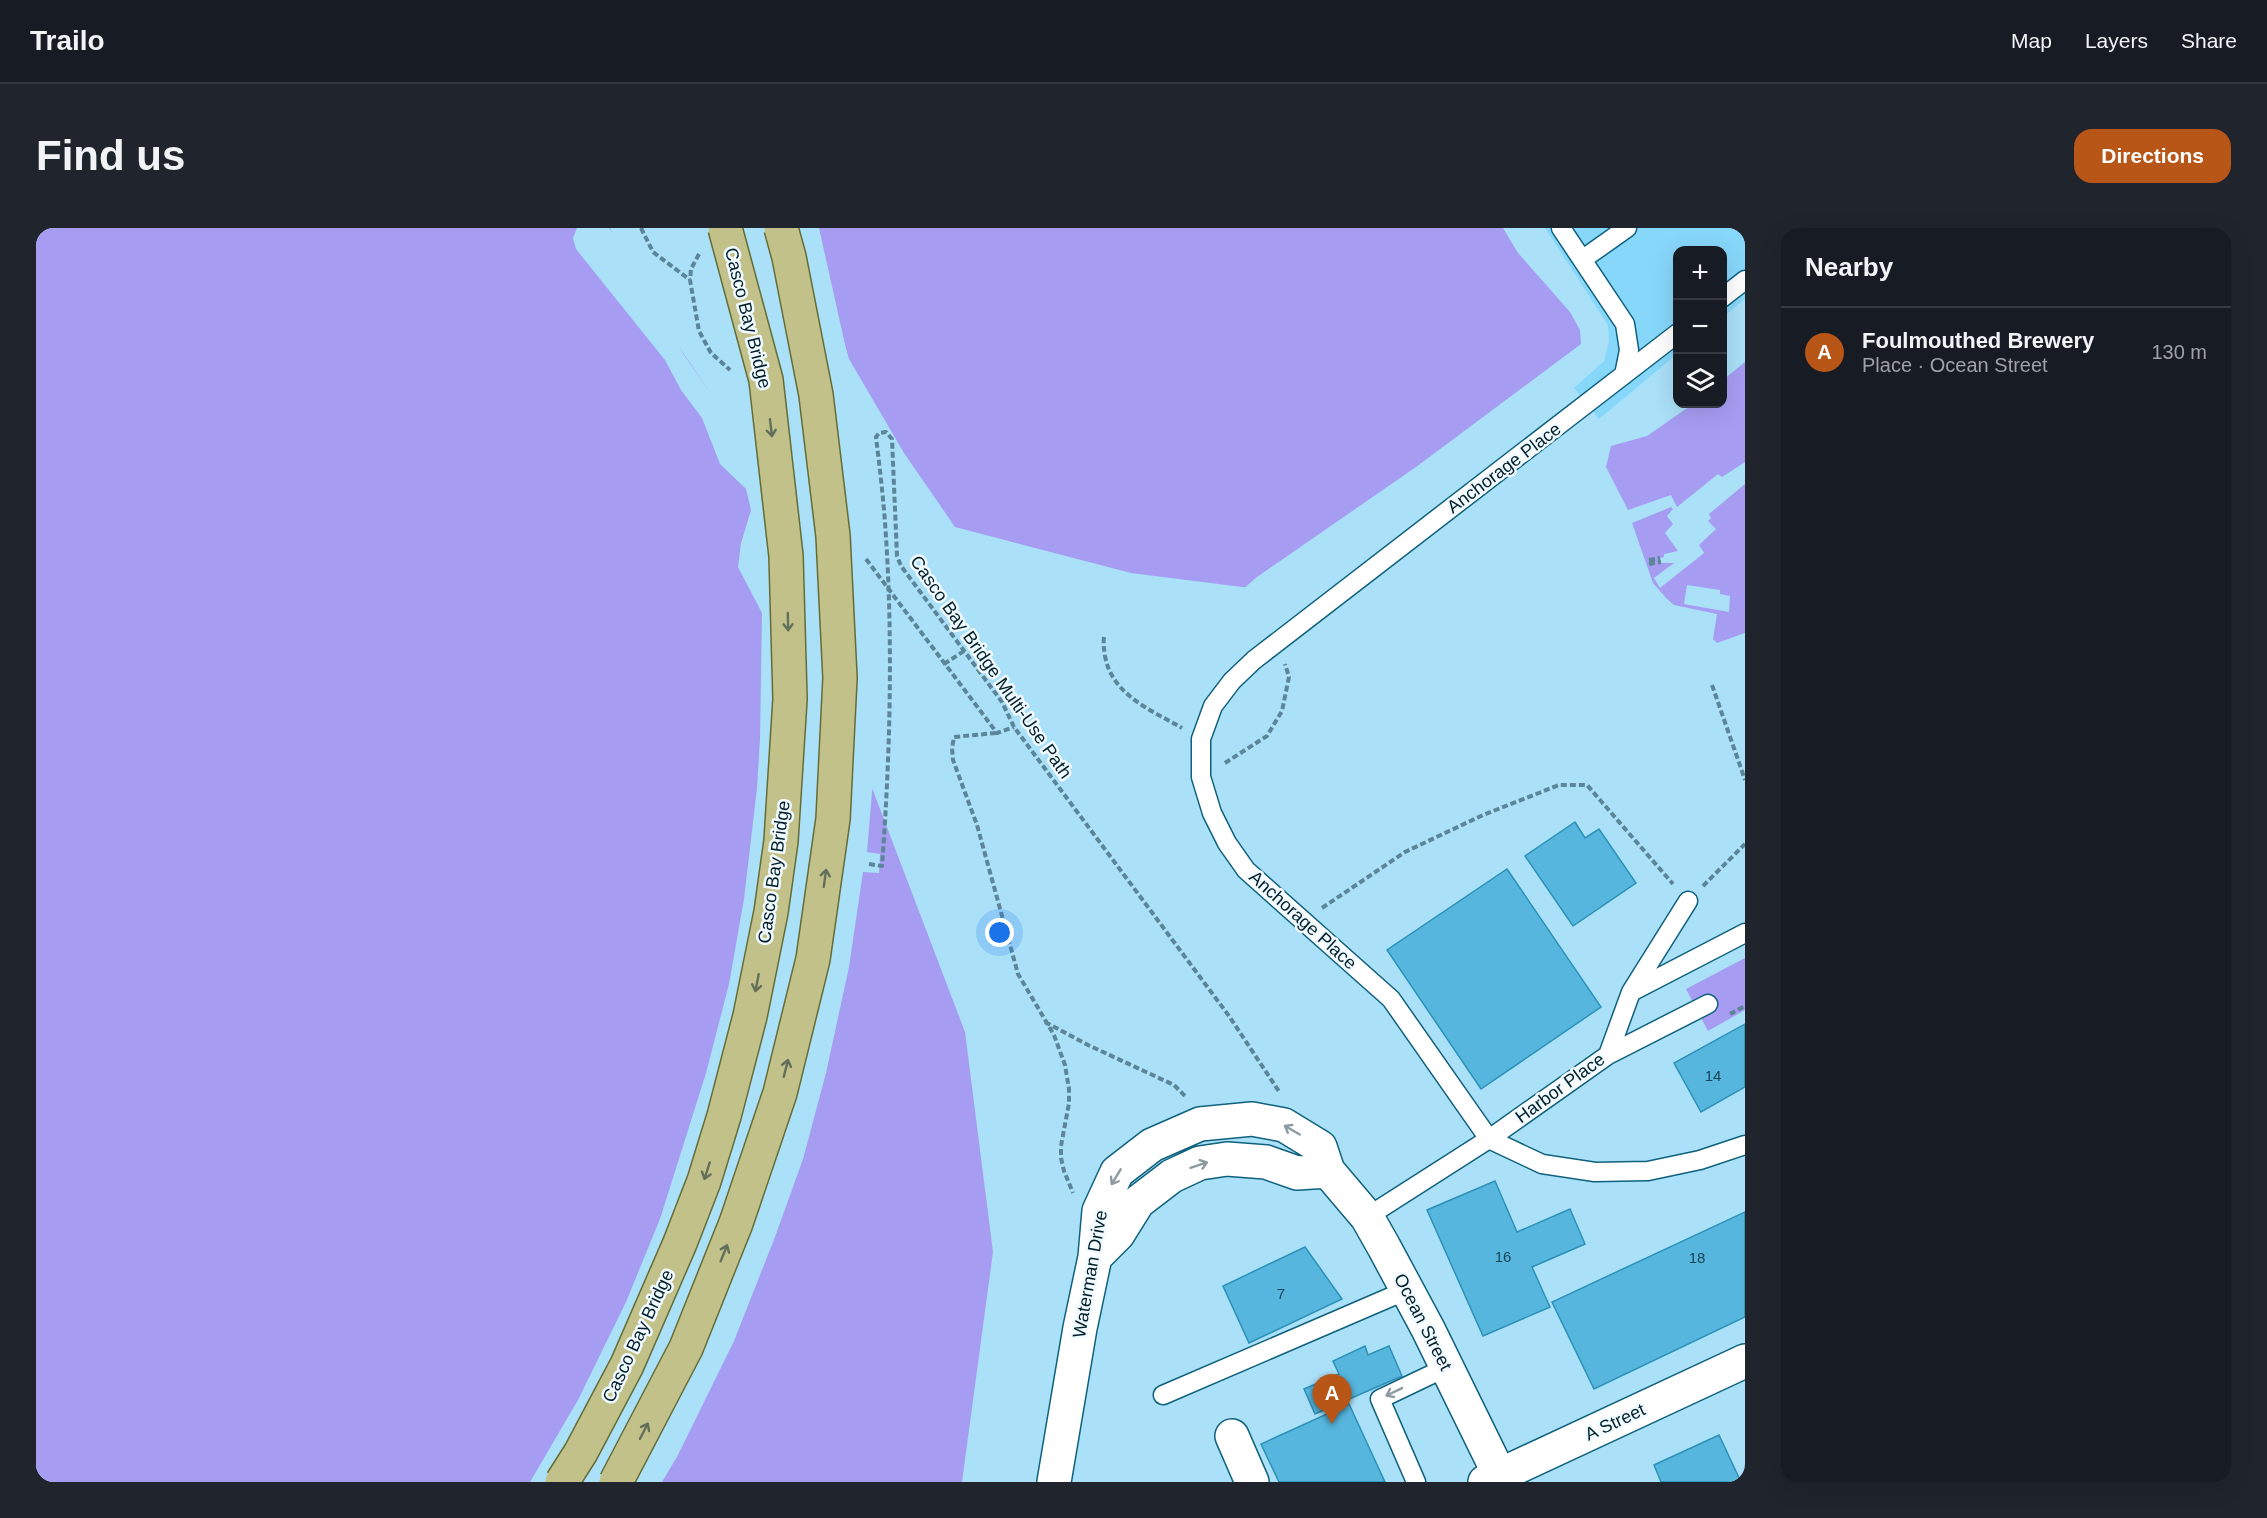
<!DOCTYPE html>
<meta charset="utf-8">
<style>
:root{--surface:#171b24;--page:#20242c;--text:#f1f3f6;--muted:#9ea1a6;--line:#363941;--accent:#b75616}
body{margin:0;font-family:Helvetica,sans-serif;background:var(--page);color:var(--text)}
.controls{position:absolute;right:18px;top:18px;display:grid;overflow:hidden;border-radius:12px;box-shadow:0 6px 24px #0002}
.controls button{width:54px;height:54px;display:grid;place-items:center;padding:0;border:0;border-bottom:2px solid var(--line);background:var(--surface);color:var(--text);font:30px sans-serif}
.you{position:absolute;left:964px;top:705px;width:21px;height:21px;margin:-15px;border:4px solid #fff;border-radius:50%;background:#1a73e8;box-shadow:0 0 0 9px #1a73e833}
.badge{display:grid;place-items:center;width:39px;height:39px;border-radius:50%;background:var(--accent);color:#fff;font-size:20px;font-weight:700}
.pin{position:absolute;translate:-50% -50px;filter:drop-shadow(0 2px 3px #0008)}
.pin::after{content:'';position:absolute;top:32px;width:21px;height:18px;background:inherit;clip-path:polygon(0 0,100% 0,50% 100%)}
.list{margin:0;padding:0;list-style:none}
h2{display:flex;justify-content:space-between;align-items:center;height:78px;margin:0;padding:0 24px;font-size:26px}
h2 small{font-size:20px;font-weight:400;color:var(--muted)}
.list li{display:grid;grid-template-columns:39px 1fr auto;gap:18px;align-items:center;box-sizing:border-box;height:90px;padding:0 24px;border-top:2px solid var(--line)}
.list b{display:block;font-size:22px;white-space:nowrap}
.list p{margin:0;font-size:20px;white-space:nowrap;color:var(--muted)}
.list em{font-size:20px;font-style:normal;color:var(--muted)}
.icon{flex:none;width:33px;height:33px;fill:none;stroke:currentColor;stroke-width:2;stroke-linecap:round;stroke-linejoin:round}
.map{position:relative;flex:none;width:1709px;height:1254px;overflow:hidden;border-radius:18px}
header{display:flex;align-items:center;gap:36px;box-sizing:border-box;height:84px;padding:0 30px;background:var(--surface);border-bottom:2px solid var(--line)}
header strong{font-size:28px}
nav{display:flex;gap:33px;margin-inline-start:auto;font-size:21px}
.intro{display:flex;align-items:center;justify-content:space-between;box-sizing:border-box;height:144px;padding:0 36px}
h1{margin:0;font-size:42px}
.button{padding:15px 27px;border-radius:18px;background:var(--accent);color:#fff;font-size:21px;font-weight:700}
main{display:flex;gap:36px;padding:0 36px}
aside{flex:1;background:var(--surface);border-radius:18px;box-shadow:0 6px 24px #0002}
.map>svg:first-child{display:block}
.built{fill:#87d7fb}
.water{fill:#a69df3}
.pier{fill:#abe0f9}
.building{fill:#57b6de;stroke:#2c91b7;stroke-width:1.5}
.lines{fill:none;stroke-linecap:round;stroke-linejoin:round}
.lane-casing{stroke:#0f617d;stroke-width:21}
.street-casing{stroke:#0f617d;stroke-width:36}
.path{stroke:#5b8598;stroke-width:4;stroke-dasharray:6 3;stroke-linecap:butt}
.lane{stroke:#fff;stroke-width:18}
.street{stroke:#fff;stroke-width:33}
.primary-bridge-casing{stroke:#646d36;stroke-width:36;stroke-linecap:butt}
.path-bridge{stroke:#5b8598;stroke-width:4;stroke-dasharray:6 3;stroke-linecap:butt}
.primary-bridge{stroke:#c2c18a;stroke-width:33}
.oneway{stroke:#62705a}
.oneway2{stroke:#8d9aa0}
.labels{text-anchor:middle;dominant-baseline:central;stroke-width:5;stroke-linejoin:round;paint-order:stroke}
.number-label{font-size:15px;fill:#164558}
.street-label{font-size:18px;fill:#011f2b;stroke:#f1fafe}
</style>
<header>
<strong>Trailo</strong>
<nav><a>Map</a><a>Layers</a><a>Share</a></nav>
</header>
<div class="intro"><h1>Find us</h1><a class="button">Directions</a></div>
<main>
<div class="map">
<svg width="1709" height="1254" viewBox="0 0 1709 1254">
<rect width="100%" height="100%" fill="#abe0f9"/>
<path class="built" d="M 1509,0 L 1709,0 L 1709,71 L 1687,89 L 1686,22 L 1642,22 L 1641,126 L 1563,191 L 1538,160 L 1568,133 L 1573,113 L 1572,97 Z"/>
<path class="water" d="M 0,0 L 574,0 L 576,4 L 569,9 L 700,203 L 929,804 L 957,1024 L 926,1254 L 0,1254 Z
M 775,0 L 1492,0 L 1558,116 L 1230,362 L 1095,345 L 919,299 L 868,225 L 813,131 Z
M 1709,94 L 1709,416 L 1631,419 L 1561,223 L 1642,176 L 1686,176 L 1687,112 Z
M 1709,730 L 1709,782 L 1672,803 L 1650,761 Z"/>
<path class="pier" d="M 541,0 L 573,0 L 576,4 L 579,3 L 578,6 L 572,10 L 635,104 L 648,127 L 706,210 L 837,552 L 831,624 L 844,626 L 843,645 L 827,644 L 813,739 L 790,845 L 767,931 L 739,1009 L 698,1113 L 642,1227 L 626,1254 L 494,1254 L 542,1172 L 590,1074 L 624,991 L 670,845 L 693,756 L 708,671 L 721,560 L 724,511 L 726,385 L 702,339 L 705,315 L 715,282 L 710,261 L 684,236 L 666,190 L 645,162 L 629,132 L 540,21 L 537,10 Z
M 772,0 L 783,0 L 814,139 L 810,132 Z
M 1467,0 L 1496,0 L 1557,93 L 1561,116 L 1547,136 L 1232,364 L 1206,362 L 1221,349 L 1380,239 L 1545,116 L 1544,102 L 1534,84 L 1482,25 Z
M 1709,91 L 1709,134 L 1687,152 L 1686,108 Z
M 1641,146 L 1642,176 L 1657,176 L 1611,208 L 1575,218 L 1570,239 L 1592,282 L 1635,267 L 1641,279 L 1682,246 L 1686,249 L 1709,234 L 1709,256 L 1673,286 L 1675,290 L 1672,293 L 1680,301 L 1663,317 L 1668,325 L 1624,360 L 1618,350 L 1638,335 L 1625,335 L 1624,330 L 1628,329 L 1628,326 L 1642,323 L 1629,305 L 1637,296 L 1631,288 L 1637,281 L 1635,279 L 1596,295 L 1617,355 L 1630,370 L 1638,377 L 1681,386 L 1677,411 L 1681,415 L 1709,405 L 1709,419 L 1688,427 L 1629,422 L 1602,361 L 1586,313 L 1564,262 L 1559,221 L 1613,169 Z
M 1651,357 L 1684,362 L 1684,366 L 1694,368 L 1693,384 L 1648,376 Z"/>
<path class="building" d="M 1539,594 L 1549,610 L 1563,601 L 1600,655 L 1537,698 L 1489,628 Z
M 1471,641 L 1565,779 L 1445,861 L 1351,722 Z
M 1709,796 L 1709,859 L 1665,884 L 1638,835 Z
M 1459,953 L 1481,1004 L 1534,981 L 1549,1016 L 1496,1039 L 1514,1079 L 1447,1108 L 1391,982 Z
M 1709,984 L 1709,1089 L 1558,1161 L 1516,1074 Z
M 1269,1019 L 1306,1071 L 1213,1115 L 1187,1058 Z
M 1329,1118 L 1332,1127 L 1353,1118 L 1366,1148 L 1279,1186 L 1268,1161 L 1303,1146 L 1297,1133 Z
M 1313,1176 L 1349,1254 L 1243,1254 L 1225,1216 Z
M 1683,1207 L 1705,1254 L 1625,1254 L 1618,1237 Z"/>
<g class="lines">
<defs>
<path id="lane" d="M 1525,0 L 1589,96 L 1593,122 L 1588,147
M 1547,31 L 1591,0
M 1686,70 L 1709,52
M 1642,105 L 1218,432 L 1196,453 L 1177,478 L 1165,511 L 1165,549 L 1176,585 L 1191,615 L 1210,642 L 1355,771 L 1453,911 L 1506,936 L 1559,944 L 1612,943 L 1664,932 L 1709,917
M 1597,763 L 1709,705
M 1572,827 L 1672,776
M 1331,989 L 1453,911 L 1572,827 L 1595,764 L 1652,673
M 1127,1167 L 1371,1062
M 1380,1254 L 1344,1171 L 1411,1139"/>
<path id="street" d="M 1059,1029 L 1082,1006 L 1102,974 L 1136,948 L 1164,935 L 1191,931 L 1230,934 L 1261,945 L 1292,943
M 1196,1208 L 1216,1254
M 1018,1254 L 1044,1100 L 1059,1029 L 1063,983 L 1081,944 L 1116,917 L 1164,896 L 1216,891 L 1248,897 L 1284,919 L 1292,943 L 1331,989 L 1348,1019 L 1392,1101 L 1467,1254
M 1449,1254 L 1709,1133"/>
</defs>
<use href="#lane" class="lane-casing"/>
<use href="#street" class="street-casing"/>
<path class="path" d="M 605,0 L 617,24 L 654,52
M 663,26 L 655,41 L 654,52 L 663,103 L 675,125 L 694,142
M 830,331 L 961,505 L 978,499
M 1613,332 L 1624,330
M 1613,336 L 1625,334
M 1068,409 C 1067,416 1068,421 1069,428 C 1076,467 1115,482 1146,500
M 920,412 L 966,474 L 978,499 L 1193,788 L 1244,865
M 908,436 L 928,423
M 1676,457 L 1709,552
M 960,505 L 918,509 L 916,520 L 917,532 L 941,597 L 982,746 L 1018,807 L 1029,837 L 1033,861 L 1033,875 L 1025,918 L 1025,930 L 1028,943 L 1037,965
M 1189,535 L 1231,508 L 1246,483 L 1253,449 L 1249,436
M 1667,658 L 1709,616
M 1286,680 L 1369,624 L 1447,587 L 1523,557 L 1551,557 L 1637,656
M 1694,786 L 1709,778
M 1009,794 L 1052,817 L 1138,857 L 1150,869"/>
<use href="#lane" class="lane"/>
<use href="#street" class="street"/>
<defs>
<path id="primary-bridge" d="M 526,1254 L 545,1224 L 591,1137 L 644,1015 L 668,953 L 688,888 L 714,788 L 735,684 L 745,613 L 754,471 L 750,328 L 730,152 L 689,0
M 580,1254 L 650,1120 L 700,995 L 744,865 L 777,731 L 797,591 L 804,450 L 797,308 L 780,167 L 753,29 L 745,0"/>
</defs>
<use href="#primary-bridge" class="primary-bridge-casing"/>
<path class="path-bridge" d="M 833,636 L 846,638 C 854,530 857,417 850,309 C 848,275 844,242 840,209 L 843,205 L 850,204 L 856,211 L 861,328 L 865,338 L 920,412"/>
<use href="#primary-bridge" class="primary-bridge"/>
</g>
<defs><path id="oneway-shaft" d="M-6 0H5M1.5-3L5.5 0L1.5 3" fill="none" stroke-width="1.6" stroke-linecap="round" stroke-linejoin="round" transform="scale(1.5)"/></defs>
<g class="oneway">
<use href="#oneway-shaft" transform="translate(735 200) rotate(83)"/>
<use href="#oneway-shaft" transform="translate(752 394) rotate(89)"/>
<use href="#oneway-shaft" transform="translate(789 650) rotate(-82)"/>
<use href="#oneway-shaft" transform="translate(721 755) rotate(101)"/>
<use href="#oneway-shaft" transform="translate(750 840) rotate(-76)"/>
<use href="#oneway-shaft" transform="translate(671 943) rotate(108)"/>
<use href="#oneway-shaft" transform="translate(688 1025) rotate(-68)"/>
<use href="#oneway-shaft" transform="translate(608 1203) rotate(-63)"/>
</g>
<g class="oneway2">
<use href="#oneway-shaft" transform="translate(1256 902) rotate(-150)"/>
<use href="#oneway-shaft" transform="translate(1163 937) rotate(-18)"/>
<use href="#oneway-shaft" transform="translate(1080 949) rotate(121)"/>
<use href="#oneway-shaft" transform="translate(1358 1164) rotate(154)"/>
</g>
<g class="labels">
<g class="number-label">
<text x="1677" y="847">14</text>
<text x="1467" y="1028">16</text>
<text x="1661" y="1029">18</text>
<text x="1245" y="1065">7</text>
</g>
<g class="street-label">
<text transform="translate(712 90) rotate(76)">Casco Bay Bridge</text>
<text transform="translate(1468 240) rotate(-37)">Anchorage Place</text>
<text transform="translate(955 439) rotate(55)">Casco Bay Bridge Multi-Use Path</text>
<text transform="translate(738 644) rotate(-82)">Casco Bay Bridge</text>
<text transform="translate(1267 692) rotate(42)">Anchorage Place</text>
<text transform="translate(1524 860) rotate(-36)">Harbor Place</text>
<text transform="translate(1054 1046) rotate(-80)">Waterman Drive</text>
<text transform="translate(1387 1094) rotate(63)">Ocean Street</text>
<text transform="translate(602 1108) rotate(-65)">Casco Bay Bridge</text>
<text transform="translate(1579 1194) rotate(-25)">A Street</text>
</g>
</g>
</svg>
<div class="controls">
<button>+</button>
<button>−</button>
<button><svg class="icon" aria-label="layers" viewBox="0 0 24 24"><path d="M12 4l9 5-9 5-9-5zM3 14l9 5 9-5"/></svg></button>
</div>
<div class="you"></div>
<div class="pin badge" style="left:1296px;top:1196px">A</div>
</div>
<aside>
<h2>Nearby<small></small></h2>
<ul class="list">
<li><span class="badge">A</span><div><b>Foulmouthed Brewery</b><p>Place · Ocean Street</p></div><em>130 m</em></li>
</ul>
</aside>
</main>
